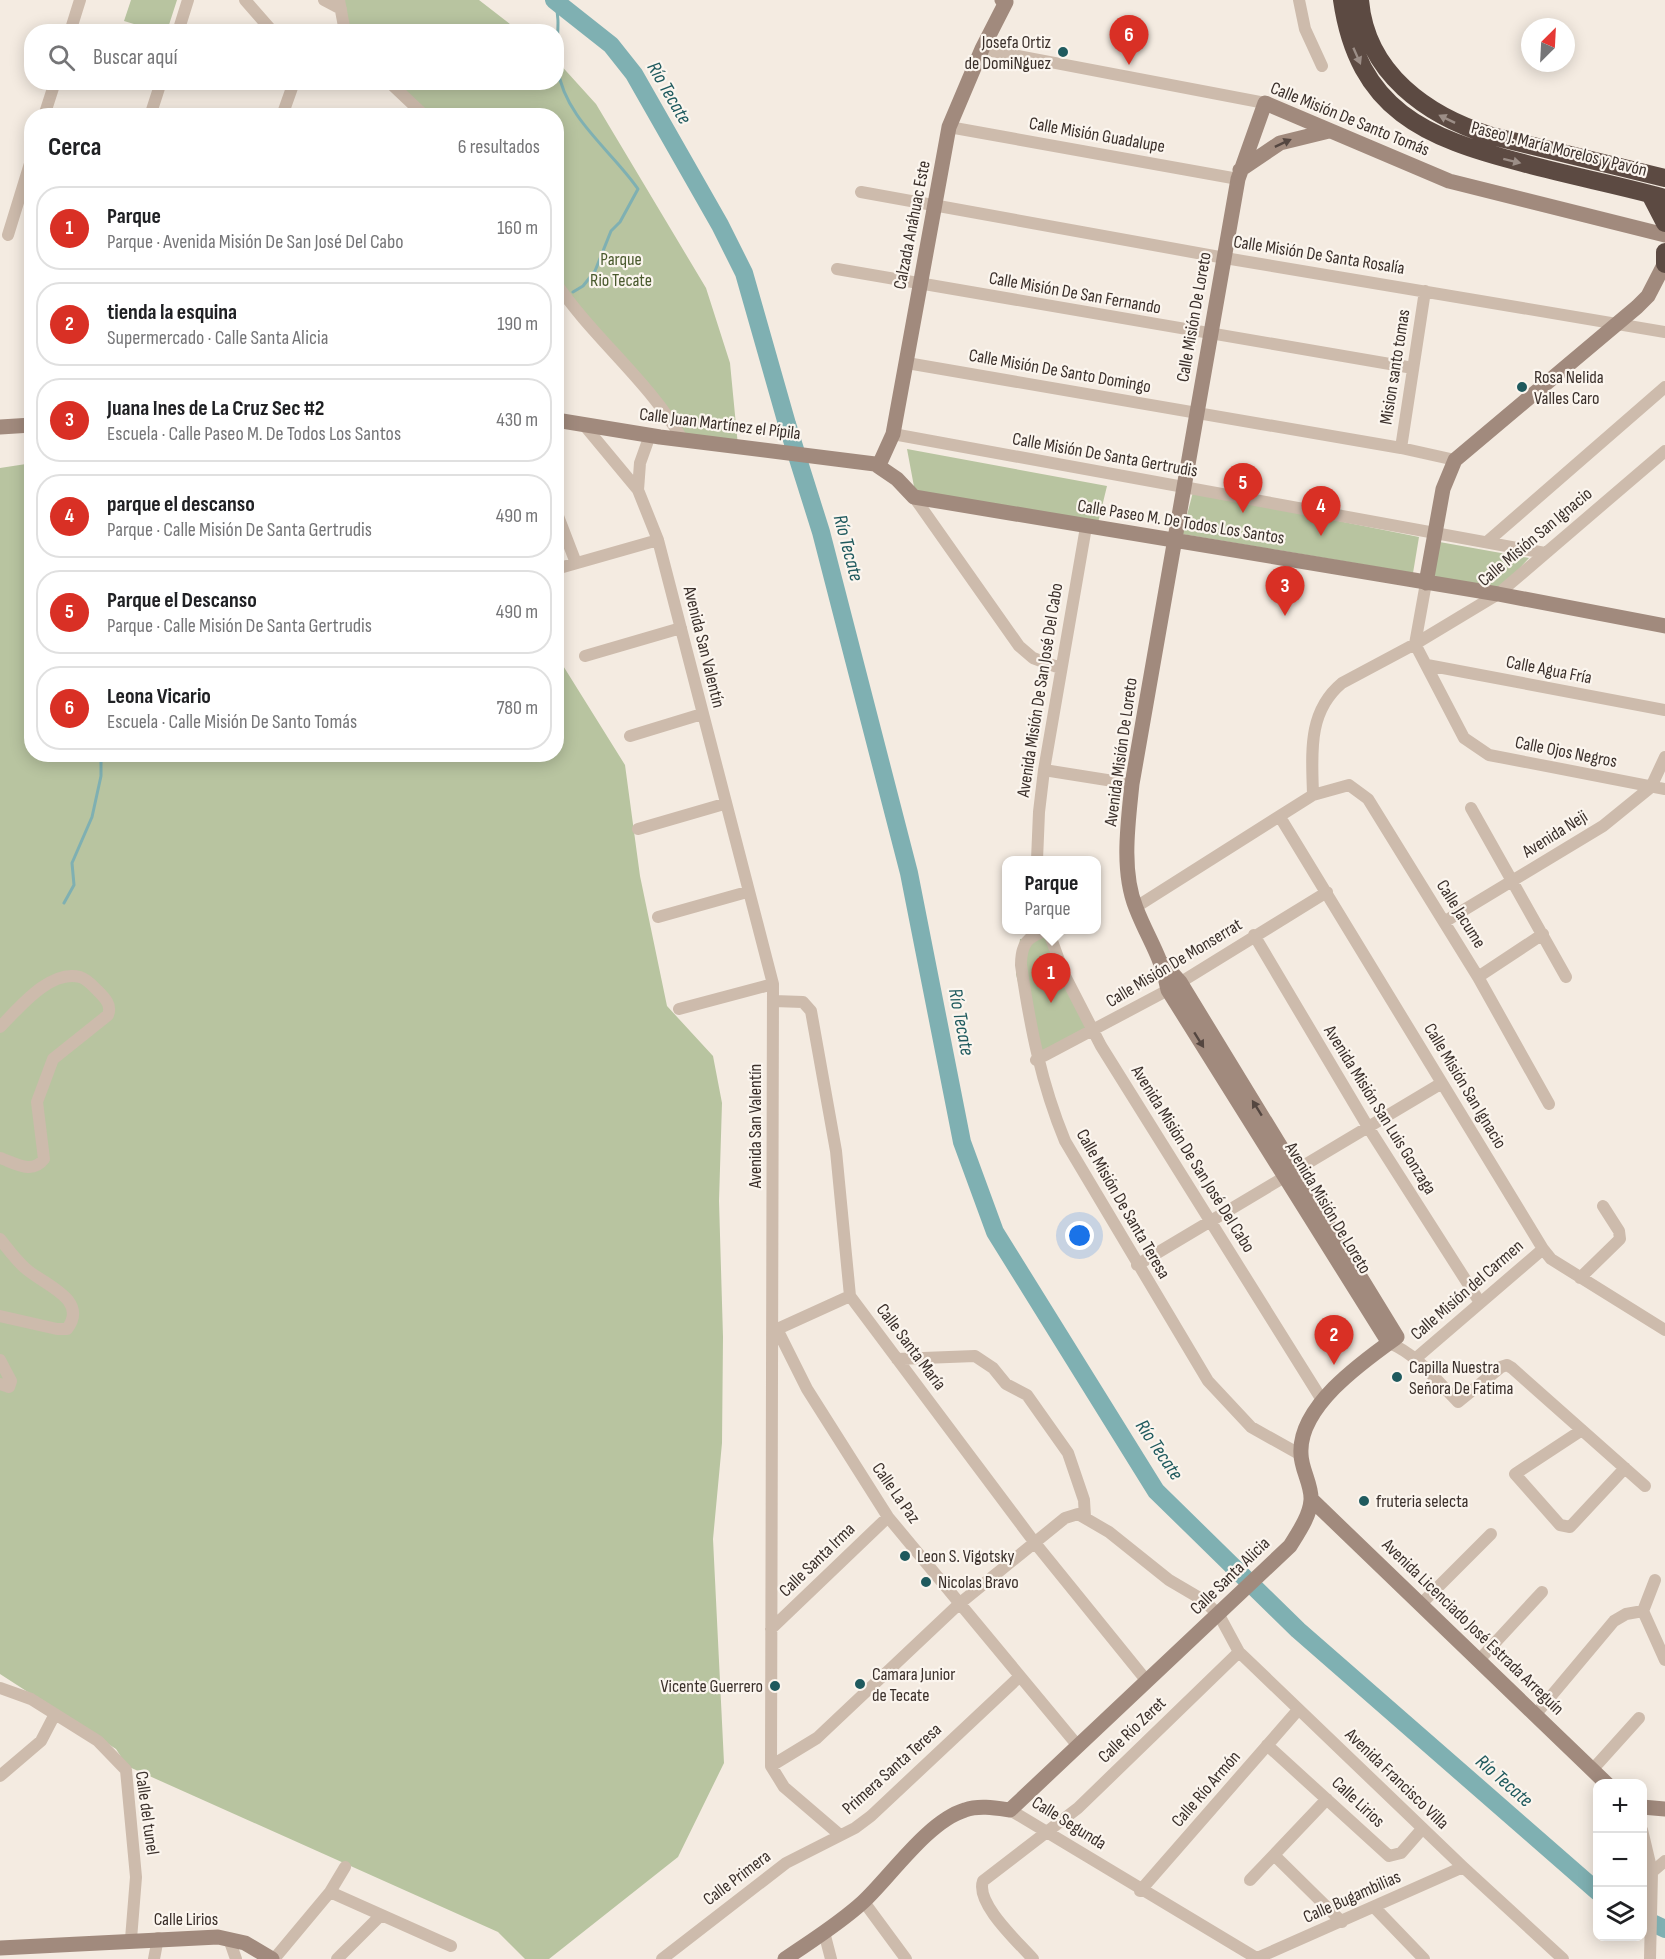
<!DOCTYPE html>
<html lang="es">
<meta charset="utf-8">
<style>
:root{--surface:#fff;--page:#f2f2f2;--text:#202124;--muted:#757577;--line:#e0e0e0;--accent:#d93025}
body{margin:0;font-family:"Sofia Sans Condensed",sans-serif;background:var(--page);color:var(--text)}
.controls{position:absolute;right:18px;bottom:18px;display:grid;overflow:hidden;border-radius:12px;box-shadow:0 3px 15px #0003}
.controls button{width:54px;height:54px;display:grid;place-items:center;padding:0;border:0;border-bottom:2px solid var(--line);background:var(--surface);color:var(--text);font:30px sans-serif}
.compass{position:absolute;left:1521px;top:18px;width:54px;height:54px;border-radius:50%;background:var(--surface);box-shadow:0 3px 15px #0003;rotate:24deg}
.you{position:absolute;left:1080px;top:1236px;width:21px;height:21px;margin:-15px;border:4px solid #fff;border-radius:50%;background:#1a73e8;box-shadow:0 0 0 9px #1a73e833}
.badge{display:grid;place-items:center;width:39px;height:39px;border-radius:50%;background:var(--accent);color:#fff;font-size:20px;font-weight:700}
.pin{position:absolute;translate:-50% -50px;filter:drop-shadow(0 2px 3px #0008)}
.pin::after{content:'';position:absolute;top:32px;width:21px;height:18px;background:inherit;clip-path:polygon(0 0,100% 0,50% 100%)}
.popup{position:absolute;left:1002px;top:856px;width:99px;height:78px;box-sizing:border-box;display:grid;place-content:center;border-radius:12px;background:var(--surface);filter:drop-shadow(0 2px 4px #0005);font-size:20px;white-space:nowrap;color:var(--muted)}
.popup b{font-size:22px;color:var(--text)}
.popup::after{content:'';position:absolute;left:50%;top:100%;margin-left:-12px;border:12px solid transparent;border-top-color:var(--surface)}
.list{margin:0;padding:0;list-style:none}
h2{display:flex;justify-content:space-between;align-items:center;height:78px;margin:0;padding:0 24px;font-size:26px}
h2 small{font-size:20px;font-weight:400;color:var(--muted)}
.list li{display:grid;grid-template-columns:39px 1fr auto;gap:18px;align-items:center;box-sizing:border-box;height:84px;margin:0 12px 12px;padding:0 12px;border:2px solid var(--line);border-radius:24px}
.list b{display:block;font-size:22px;white-space:nowrap}
.list p{margin:0;font-size:20px;white-space:nowrap;color:var(--muted)}
.list em{font-size:20px;font-style:normal;color:var(--muted)}
.icon{flex:none;width:33px;height:33px;fill:none;stroke:currentColor;stroke-width:2;stroke-linecap:round;stroke-linejoin:round}
.map{position:relative;flex:none;width:1665px;height:1959px;overflow:hidden}
.search{position:absolute;background:var(--surface);box-shadow:0 3px 15px #0003;left:24px;top:24px;width:540px;height:66px;display:flex;align-items:center;gap:15px;box-sizing:border-box;padding:0 21px;border-radius:24px;color:var(--muted);font-size:22px}
.panel{position:absolute;background:var(--surface);box-shadow:0 3px 15px #0003;left:24px;top:108px;width:540px;height:654px;border-radius:24px}
.map>svg:first-child{display:block}
.green{fill:#b8c4a0}
.lines{fill:none;stroke-linecap:round;stroke-linejoin:round}
.stream{stroke:#7fb0b2;stroke-width:3}
.river{stroke:#7fb0b2;stroke-width:18}
.street{stroke:#cdbbac;stroke-width:12}
.secondary{stroke:#a18a7d;stroke-width:15}
.highway{stroke:#5c4a42;stroke-width:18}
.oneway{fill:#9c8e87}
.oneway2{fill:#544640}
.poi-dot{fill:#1f5a5e;stroke:#fbf5ee;stroke-width:2}
.labels{text-anchor:middle;dominant-baseline:central;stroke-width:4.5;stroke-linejoin:round;paint-order:stroke}
.poi-label{font-size:18px;fill:#3b302b;stroke:#fbf5ee;text-anchor:start}
.street-label{font-size:18px;fill:#3b302b;stroke:#fbf5ee}
.park-label{font-size:18px;fill:#4a5a2e;stroke:#fbf5ee}
.water-label{font-size:20px;font-style:italic;fill:#1f5a5e;stroke:#fbf5ee}
</style>
<div class="map">
<svg width="1665" height="1959" viewBox="0 0 1665 1959">
<rect width="100%" height="100%" fill="#f4ebe1"/>
<path class="green" d="M 131,0 L 177,0 L 167,31 L 157,31 L 124,21 Z
M 340,0 L 479,0 L 519,31 L 346,31 Z
M 557,61 L 596,104 L 706,288 L 730,363 L 738,446 L 674,438 L 660,409 L 557,286 L 556,116 L 423,115 L 389,83 L 556,82 Z
M 907,449 L 1107,486 L 1098,523 L 915,492 Z
M 26,464 L 32,465 L 32,754 L 556,754 L 557,656 L 625,765 L 640,876 L 667,1006 L 713,1056 L 722,1103 L 719,1201 L 723,1337 L 722,1443 L 713,1539 L 724,1763 L 678,1857 L 549,1959 L 525,1959 L 498,1932 L 127,1766 L 116,1749 L 0,1674 L 0,468 Z
M 1193,492 L 1419,537 L 1413,573 L 1182,534 Z
M 1434,541 L 1529,558 L 1501,589 L 1426,577 Z
M 1049,935 L 1092,1031 L 1038,1062 L 1016,974 L 1020,939 Z"/>
<g class="lines">
<path class="stream" d="M 555,1 C 562,24 554,46 558,70 C 565,118 613,152 638,189 L 620,222 L 611,231 L 595,271 L 583,286 L 573,292
M 556,303 L 559,301
M 64,903 L 74,885 L 72,863 L 92,817 L 101,776 L 101,754"/>
<path class="river" d="M 554,0 L 611,45 L 634,74 L 720,225 L 744,273 L 787,424 L 821,532 L 909,873 L 962,1142 L 995,1232 L 1156,1491 L 1298,1630 L 1598,1892
M 1642,1918 L 1665,1929"/>
<path class="street" d="M 245,0 L 273,32
M 324,0 L 341,9
M 339,0 L 345,32
M 1299,0 L 1305,29 L 1322,66
M 70,32 L 80,0
M 178,32 L 188,0
M 982,49 L 1265,103
M 389,82 L 425,116
M 44,116 L 55,82
M 150,116 L 161,82
M 282,116 L 294,82
M 949,127 L 1238,179
M 861,192 L 1225,258 L 1665,332
M 8,235 L 32,157
M 837,269 L 1413,368
M 556,283 C 594,339 648,380 682,439
M 907,363 L 1401,448 L 1455,460
M 584,425 L 638,490 L 658,540 L 773,984 L 771,1766 L 784,1787 L 840,1835
M 893,434 L 1545,553
M 1401,448 L 1425,291
M 638,490 L 640,463 L 650,435
M 914,497 L 1019,646 L 1033,658 L 1060,668
M 556,511 L 576,563
M 1488,541 L 1665,387
M 556,569 L 658,540
M 1426,583 L 1415,644 L 1464,738 L 1489,755 L 1665,789
M 585,656 L 681,628
M 1427,665 L 1665,710
M 630,736 L 702,714
M 1044,770 L 1132,784
M 1313,795 L 1349,785 L 1368,799 L 1478,977 L 1549,1104
M 1471,808 L 1566,977
M 1280,817 L 1543,1249 L 1551,1259 L 1665,1330
M 638,829 L 724,804
M 1037,860 L 1039,812 L 1044,770 L 1086,527
M 1136,907 L 1313,795 C 1312,754 1307,712 1342,683 L 1415,644 L 1498,594 L 1665,451
M 658,917 L 747,892
M 1444,922 L 1603,826 L 1651,787 L 1665,757
M 1048,930 C 1028,936 1021,943 1021,965 C 1030,1026 1041,1083 1065,1141 L 1208,1381 L 1251,1427 L 1301,1455
M 1048,930 L 1064,974 L 1101,1046 L 1322,1400
M 1254,935 L 1368,1127 L 1479,1301
M 1478,977 L 1543,934
M 774,1001 L 803,1002 L 811,1011 L 836,1151 L 850,1296 L 1035,1543 L 1146,1680
M 679,1009 L 773,984
M 0,1027 C 19,1008 50,969 80,977 C 87,979 93,986 98,991 C 105,998 112,1005 108,1015 L 53,1059 L 37,1102 L 44,1159 C 32,1175 15,1163 0,1158
M 1036,1060 L 1168,990 L 1327,892
M 0,1239 C 8,1249 15,1259 25,1268 C 42,1284 90,1299 67,1329 L 57,1329 L 0,1316
M 1137,1265 L 1442,1083
M 1580,1278 L 1620,1239 L 1619,1231 L 1603,1206
M 777,1329 L 807,1389 L 888,1517 L 1078,1746
M 773,1331 L 850,1296
M 1389,1343 C 1417,1354 1437,1381 1458,1402 L 1501,1367 L 1507,1365 L 1512,1368 L 1645,1486
M 897,1359 L 975,1356 L 993,1368 L 1006,1384 L 1027,1395 L 1068,1453 L 1084,1500 L 1085,1517
M 1415,1359 L 1543,1249
M 0,1360 L 11,1381 L 9,1387 L 0,1384
M 1582,1430 L 1515,1474 L 1560,1525 L 1570,1527 L 1625,1468
M 1655,1580 L 1643,1611 L 1665,1660
M 1421,1604 L 1491,1534
M 771,1629 L 888,1517
M 1480,1659 L 1542,1592
M 0,1688 L 31,1699 L 98,1741 L 126,1770 L 136,1877 L 131,1939
M 1536,1714 L 1614,1621 L 1626,1614 L 1643,1611
M 1267,1745 L 1389,1856 L 1401,1853 L 1422,1829
M 771,1766 L 817,1738 L 959,1604 L 1065,1518 L 1078,1514 L 1109,1532 L 1169,1580 L 1203,1600 L 1219,1615 L 1239,1652 L 1463,1867 L 1563,1959
M 1593,1769 L 1639,1718
M 0,1776 L 41,1741 L 55,1714
M 1010,1810 L 1258,1959
M 1642,1830 L 1652,1872 L 1650,1959
M 1275,1856 L 1342,1922
M 1652,1872 L 1665,1861
M 1250,1880 L 1327,1799
M 1140,1891 L 1298,1710
M 330,1892 L 451,1946
M 864,1902 L 906,1959
M 1374,1907 L 1424,1959
M 824,1932 L 831,1959
M 229,1939 L 236,1959
M 154,1959 L 158,1938
M 274,1959 L 330,1892 L 345,1867
M 337,1959 L 380,1916
M 662,1959 L 786,1863 L 855,1828 L 871,1816 L 1019,1677
M 1033,1959 C 1018,1942 975,1903 983,1881 L 1078,1808 L 1239,1652
M 1255,1959 L 1463,1867"/>
<path class="secondary" d="M 1240,170 L 1280,143 L 1329,131
M 556,420 L 660,437 L 875,464 L 897,479 L 914,497 L 1498,594 L 1665,626
M 0,427 L 32,425
M 879,465 L 893,434 L 949,127 L 982,49 L 1006,2 L 1002,0
M 1426,583 L 1443,489 L 1455,460 L 1637,307 L 1648,296 L 1665,263
M 1389,1343 L 1168,990 C 1162,957 1148,939 1136,908 C 1121,871 1128,823 1132,784 L 1238,179 L 1265,103 L 1449,181 L 1665,235
M 1311,1499 L 1607,1784
M 1642,1807 L 1665,1809
M 0,1948 L 218,1937 L 245,1943 L 272,1959
M 785,1959 C 811,1941 839,1924 863,1902 C 890,1877 928,1821 965,1810 C 979,1805 996,1808 1010,1810 L 1290,1546 C 1298,1533 1310,1516 1311,1500 C 1312,1485 1301,1469 1301,1454 C 1298,1407 1362,1362 1397,1337 L 1180,982 L 1164,964"/>
<path class="highway" d="M 1342,0 C 1358,110 1425,138 1523,163 C 1570,176 1618,185 1665,198
M 1360,0 C 1366,73 1427,116 1492,136 L 1665,178
M 1650,194 L 1665,223
M 1665,264 L 1665,252"/>
</g>
<defs><path id="oneway-solid" d="M-6-.8H1V-3.2L6.5 0L1 3.2V.8H-6Z" transform="scale(1.5)"/></defs>
<g class="oneway">
<use href="#oneway-solid" transform="translate(1357 56) rotate(66)"/>
<use href="#oneway-solid" transform="translate(1447 119) rotate(-154)"/>
<use href="#oneway-solid" transform="translate(1512 161) rotate(14)"/>
</g>
<g class="oneway2">
<use href="#oneway-solid" transform="translate(1283 143) rotate(-25)"/>
<use href="#oneway-solid" transform="translate(1199 1040) rotate(58)"/>
<use href="#oneway-solid" transform="translate(1257 1108) rotate(-122)"/>
</g>
<g class="poi-dot">
<circle cx="1063" cy="52" r="6"/>
<circle cx="1522" cy="387" r="6"/>
<circle cx="1397" cy="1377" r="6"/>
<circle cx="1364" cy="1501" r="6"/>
<circle cx="905" cy="1556" r="6"/>
<circle cx="926" cy="1582" r="6"/>
<circle cx="860" cy="1684" r="6"/>
<circle cx="775" cy="1686" r="6"/>
</g>
<g class="labels">
<g class="poi-label">
<text x="1051" y="42" text-anchor="end">Josefa Ortiz<tspan x="1051" dy="21">de DomiNguez</tspan></text>
<text x="1534" y="377">Rosa Nelida<tspan x="1534" dy="21">Valles Caro</tspan></text>
<text x="1409" y="1367">Capilla Nuestra<tspan x="1409" dy="21">Señora De Fatima</tspan></text>
<text x="1376" y="1501">fruteria selecta</text>
<text x="917" y="1556">Leon S. Vigotsky</text>
<text x="938" y="1582">Nicolas Bravo</text>
<text x="872" y="1674">Camara Junior<tspan x="872" dy="21">de Tecate</tspan></text>
<text x="763" y="1686" text-anchor="end">Vicente Guerrero</text>
</g>
<g class="street-label">
<text transform="translate(1350 119) rotate(22)">Calle Misión De Santo Tomás</text>
<text transform="translate(1097 135) rotate(10)">Calle Misión Guadalupe</text>
<text transform="translate(1559 149) rotate(14)">Paseo J. María Morelos y Pavón</text>
<text transform="translate(912 225) rotate(-79)">Calzada Anáhuac Este</text>
<text transform="translate(1319 255) rotate(9)">Calle Misión De Santa Rosalía</text>
<text transform="translate(1075 293) rotate(10)">Calle Misión De San Fernando</text>
<text transform="translate(1194 317) rotate(-80)">Calle Misión De Loreto</text>
<text transform="translate(1395 367) rotate(-81)">Mision santo tomas</text>
<text transform="translate(1060 371) rotate(10)">Calle Misión De Santo Domingo</text>
<text transform="translate(720 424) rotate(7)">Calle Juan Martínez el Pípila</text>
<text transform="translate(1105 455) rotate(10)">Calle Misión De Santa Gertrudis</text>
<text transform="translate(1181 522) rotate(9)">Calle Paseo M. De Todos Los Santos</text>
<text transform="translate(1535 537) rotate(-40)">Calle Misión San Ignacio</text>
<text transform="translate(704 647) rotate(76)">Avenida San Valentín</text>
<text transform="translate(1549 670) rotate(11)">Calle Agua Fría</text>
<text transform="translate(1040 690) rotate(-81)">Avenida Misión De San José Del Cabo</text>
<text transform="translate(1121 752) rotate(-82)">Avenida Misión De Loreto</text>
<text transform="translate(1566 752) rotate(11)">Calle Ojos Negros</text>
<text transform="translate(1555 834) rotate(-32)">Avenida Neji</text>
<text transform="translate(1461 914) rotate(58)">Calle Jacume</text>
<text transform="translate(1174 963) rotate(-31)">Calle Misión De Monserrat</text>
<text transform="translate(1465 1086) rotate(59)">Calle Misión San Ignacio</text>
<text transform="translate(1380 1110) rotate(58)">Avenida Misión San Luis Gonzaga</text>
<text transform="translate(755 1126) rotate(-90)">Avenida San Valentín</text>
<text transform="translate(1193 1159) rotate(58)">Avenida Misión De San José Del Cabo</text>
<text transform="translate(1123 1204) rotate(60)">Calle Misión De Santa Teresa</text>
<text transform="translate(1328 1208) rotate(59)">Avenida Misión De Loreto</text>
<text transform="translate(1467 1290) rotate(-41)">Calle Misión del Carmen</text>
<text transform="translate(911 1347) rotate(53)">Calle Santa María</text>
<text transform="translate(896 1493) rotate(55)">Calle La Paz</text>
<text transform="translate(817 1560) rotate(-44)">Calle Santa Irma</text>
<text transform="translate(1230 1576) rotate(-44)">Calle Santa Alicia</text>
<text transform="translate(1473 1627) rotate(44)">Avenida Licenciado José Estrada Arreguín</text>
<text transform="translate(1132 1730) rotate(-44)">Calle Río Zeret</text>
<text transform="translate(892 1769) rotate(-42)">Primera Santa Teresa</text>
<text transform="translate(1397 1779) rotate(44)">Avenida Francisco Villa</text>
<text transform="translate(1206 1789) rotate(-49)">Calle Río Armón</text>
<text transform="translate(1358 1802) rotate(43)">Calle Lirios</text>
<text transform="translate(147 1813) rotate(82)">Calle del tunel</text>
<text transform="translate(1069 1823) rotate(32)">Calle Segunda</text>
<text transform="translate(737 1878) rotate(-37)">Calle Primera</text>
<text transform="translate(1352 1897) rotate(-24)">Calle Bugambilias</text>
<text x="186" y="1919">Calle Lirios</text>
</g>
<g class="park-label">
<text x="621" y="259">Parque<tspan x="621" dy="21">Rio Tecate</tspan></text>
</g>
<g class="water-label">
<text transform="translate(669 93) rotate(60)">Río Tecate</text>
<text transform="translate(848 548) rotate(75)">Río Tecate</text>
<text transform="translate(961 1022) rotate(79)">Río Tecate</text>
<text transform="translate(1159 1450) rotate(56)">Río Tecate</text>
<text transform="translate(1504 1781) rotate(41)">Río Tecate</text>
</g>
</g>
</svg>
<div class="controls">
<button>+</button>
<button>−</button>
<button><svg class="icon" aria-label="layers" viewBox="0 0 24 24"><path d="M12 4l9 5-9 5-9-5zM3 14l9 5 9-5"/></svg></button>
</div>
<svg class="compass" viewBox="-18 -18 36 36"><path d="M0-13l5 13h-10z" fill="#e53935"/><path d="M0 13l5-13h-10z" fill="#757577"/></svg>
<div class="you"></div>
<div class="pin badge" style="left:1051px;top:1003px">1</div>
<div class="popup"><b>Parque</b>Parque</div>
<div class="pin badge" style="left:1334px;top:1365px">2</div>
<div class="pin badge" style="left:1285px;top:616px">3</div>
<div class="pin badge" style="left:1321px;top:536px">4</div>
<div class="pin badge" style="left:1243px;top:513px">5</div>
<div class="pin badge" style="left:1129px;top:65px">6</div>
<div class="search"><svg class="icon" aria-label="search" viewBox="0 0 24 24"><circle cx="10" cy="10" r="6"/><path d="M15 15l6 6"/></svg>Buscar aquí</div>
<section class="panel">
<h2>Cerca<small>6 resultados</small></h2>
<ul class="list">
<li><span class="badge">1</span><div><b>Parque</b><p>Parque · Avenida Misión De San José Del Cabo</p></div><em>160 m</em></li>
<li><span class="badge">2</span><div><b>tienda la esquina</b><p>Supermercado · Calle Santa Alicia</p></div><em>190 m</em></li>
<li><span class="badge">3</span><div><b>Juana Ines de La Cruz Sec #2</b><p>Escuela · Calle Paseo M. De Todos Los Santos</p></div><em>430 m</em></li>
<li><span class="badge">4</span><div><b>parque el descanso</b><p>Parque · Calle Misión De Santa Gertrudis</p></div><em>490 m</em></li>
<li><span class="badge">5</span><div><b>Parque el Descanso</b><p>Parque · Calle Misión De Santa Gertrudis</p></div><em>490 m</em></li>
<li><span class="badge">6</span><div><b>Leona Vicario</b><p>Escuela · Calle Misión De Santo Tomás</p></div><em>780 m</em></li>
</ul>
</section>
</div>
